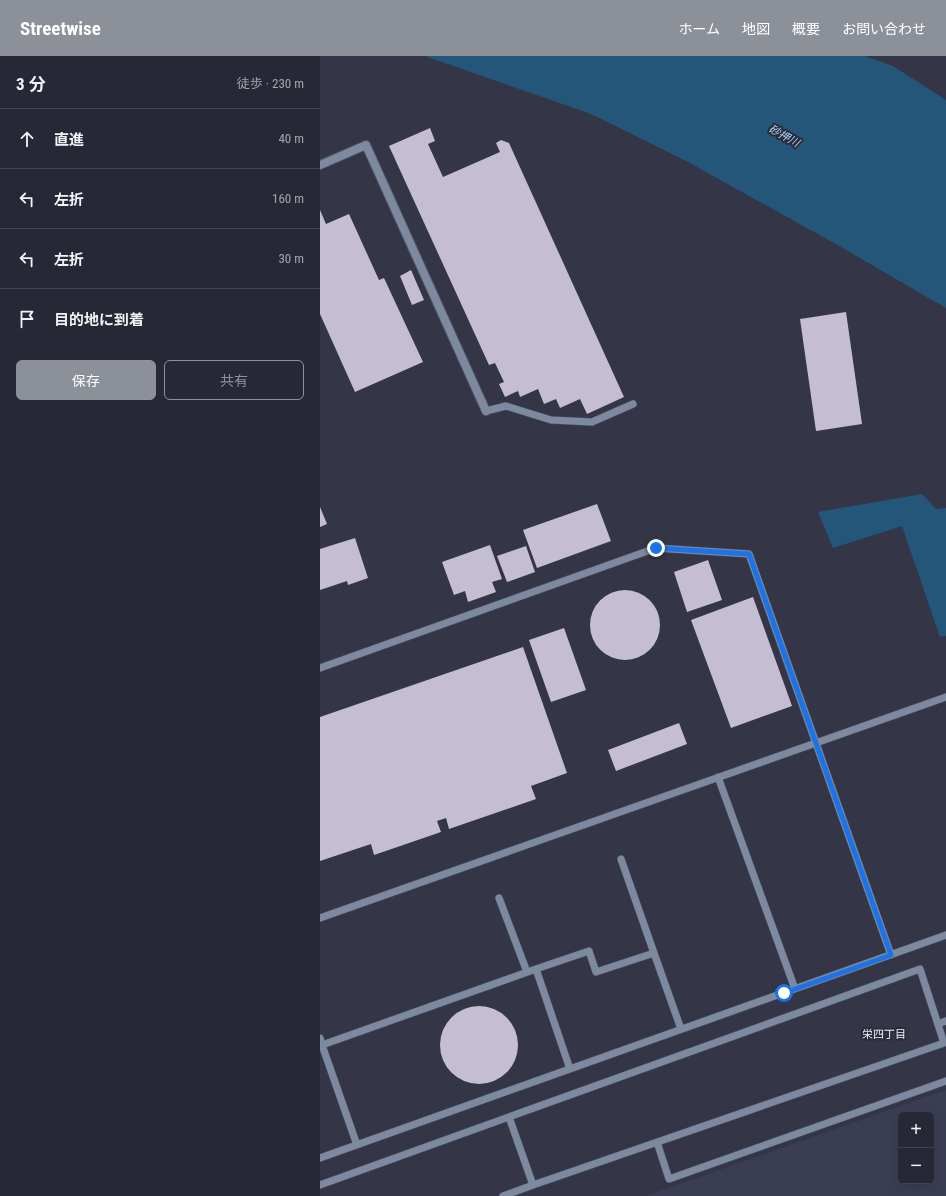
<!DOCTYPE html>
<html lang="ja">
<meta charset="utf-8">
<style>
:root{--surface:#272835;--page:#333441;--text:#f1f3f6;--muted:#a4a6ad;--line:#434450;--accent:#8c9099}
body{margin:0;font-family:"Roboto Condensed","Noto Sans JP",sans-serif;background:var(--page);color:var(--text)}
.controls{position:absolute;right:12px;bottom:12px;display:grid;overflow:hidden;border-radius:6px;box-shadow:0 4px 16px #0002}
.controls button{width:36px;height:36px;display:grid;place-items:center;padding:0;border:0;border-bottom:1px solid var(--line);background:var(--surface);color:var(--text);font:20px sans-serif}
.stop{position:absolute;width:12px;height:12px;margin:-9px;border:3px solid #1a73e8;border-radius:50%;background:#fff}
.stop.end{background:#1a73e8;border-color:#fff;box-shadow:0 1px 4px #0008}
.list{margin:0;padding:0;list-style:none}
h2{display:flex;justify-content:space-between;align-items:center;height:52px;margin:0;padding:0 16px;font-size:17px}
h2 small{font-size:13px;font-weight:400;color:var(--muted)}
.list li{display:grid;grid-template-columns:26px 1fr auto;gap:12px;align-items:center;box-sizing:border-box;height:60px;padding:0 16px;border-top:1px solid var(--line)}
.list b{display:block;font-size:15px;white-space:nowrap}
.list em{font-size:13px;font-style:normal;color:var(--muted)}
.actions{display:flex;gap:8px;padding:12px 16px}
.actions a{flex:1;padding:9px 0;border:1px solid var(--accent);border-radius:6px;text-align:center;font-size:14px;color:var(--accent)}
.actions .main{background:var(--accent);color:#fff}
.icon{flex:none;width:22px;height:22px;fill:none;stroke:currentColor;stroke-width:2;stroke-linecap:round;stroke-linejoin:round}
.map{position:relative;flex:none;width:626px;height:1140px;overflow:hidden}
header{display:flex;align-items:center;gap:24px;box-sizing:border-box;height:56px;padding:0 20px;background:var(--accent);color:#fff}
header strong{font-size:19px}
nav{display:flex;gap:22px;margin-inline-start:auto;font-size:14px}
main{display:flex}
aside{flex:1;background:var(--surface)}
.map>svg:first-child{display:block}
.built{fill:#3b3d54;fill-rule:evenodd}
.water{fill:#24567a}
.building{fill:#c5bed3}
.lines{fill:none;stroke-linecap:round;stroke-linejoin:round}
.lane-casing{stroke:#515363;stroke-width:8}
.street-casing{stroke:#515363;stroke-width:10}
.lane{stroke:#7c899e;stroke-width:7}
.street{stroke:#7c899e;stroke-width:8}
.route{stroke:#1a73e8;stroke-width:5}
.labels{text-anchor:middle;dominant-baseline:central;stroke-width:4;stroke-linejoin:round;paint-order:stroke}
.water-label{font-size:11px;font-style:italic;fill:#a8d3f5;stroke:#2a2c3c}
.neighbourhood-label{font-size:11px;fill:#eceef9;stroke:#2a2c3c}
</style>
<header>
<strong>Streetwise</strong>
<nav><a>ホーム</a><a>地図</a><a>概要</a><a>お問い合わせ</a></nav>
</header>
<main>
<aside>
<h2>3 分<small>徒歩 · 230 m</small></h2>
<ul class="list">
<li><svg class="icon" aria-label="ahead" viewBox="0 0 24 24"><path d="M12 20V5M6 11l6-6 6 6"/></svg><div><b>直進</b></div><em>40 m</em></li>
<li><svg class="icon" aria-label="left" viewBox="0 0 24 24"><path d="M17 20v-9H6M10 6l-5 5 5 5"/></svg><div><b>左折</b></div><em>160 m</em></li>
<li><svg class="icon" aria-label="left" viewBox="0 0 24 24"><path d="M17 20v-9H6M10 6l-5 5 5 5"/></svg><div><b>左折</b></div><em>30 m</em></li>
<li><svg class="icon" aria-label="arrive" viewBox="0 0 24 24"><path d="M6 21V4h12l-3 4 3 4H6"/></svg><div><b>目的地に到着</b></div></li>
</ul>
<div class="actions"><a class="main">保存</a><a>共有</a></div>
</aside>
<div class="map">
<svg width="626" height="1140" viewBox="0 0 626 1140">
<rect width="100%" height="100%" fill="#343647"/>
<path class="built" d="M 626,1034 L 626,1140 L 326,1140 ZM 581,1059 L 611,1059 L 611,1125 L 581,1125 Z"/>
<path class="water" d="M 105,0 L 545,0 L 573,10 L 626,44 L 626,252 L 514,187 L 366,105 L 271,58 Z
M 602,438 L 616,453 L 626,452 L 626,580 L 620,581 L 582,470 L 513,492 L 498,456 Z"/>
<path class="building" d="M 110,72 L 115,85 L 108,88 L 123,121 L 180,96 L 176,87 L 181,84 L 189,87 L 304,341 L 267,358 L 260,343 L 240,352 L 236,343 L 224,348 L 218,333 L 200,341 L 198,335 L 185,341 L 179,328 L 184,326 L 175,307 L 169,309 L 69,90 Z
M 0,154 L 6,168 L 29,158 L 59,224 L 64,222 L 103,306 L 35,336 L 0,258 Z
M 91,214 L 104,244 L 92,249 L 80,220 Z
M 526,256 L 542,368 L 496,375 L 480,263 Z
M 277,448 L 291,485 L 217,512 L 203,474 Z
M 0,451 L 7,468 L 0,471 Z
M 35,482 L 48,522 L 28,529 L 27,525 L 0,534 L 0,493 Z
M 170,489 L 182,523 L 172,526 L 176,536 L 148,546 L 145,535 L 134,539 L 122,506 Z
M 206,490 L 215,516 L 187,526 L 177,500 Z
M 388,504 L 402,544 L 367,556 L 354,516 Z
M270 569a35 35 0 1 1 70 0a35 35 0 1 1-70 0Z
M 433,541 L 472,650 L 411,672 L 371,564 Z
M 244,572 L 266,634 L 231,646 L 209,584 Z
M 203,591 L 247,717 L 211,730 L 216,743 L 129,773 L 126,762 L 117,765 L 121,776 L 54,799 L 51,788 L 0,805 L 0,661 Z
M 359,667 L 367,688 L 296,715 L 288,694 Z
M120 989a39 39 0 1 1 78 0a39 39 0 1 1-78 0Z"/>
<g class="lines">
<defs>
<path id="lane" d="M 166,355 L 186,350 L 231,364 L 272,366 L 313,348
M 0,612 L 336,492 L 429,498 L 571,899
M 398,721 L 475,933
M 301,803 L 334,897
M 179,842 L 207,916
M 0,862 L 626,641
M 216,913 L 269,895 L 276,916 L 334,897 L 361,973
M 618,968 L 626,965
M 0,982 L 2,989 L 216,913 L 250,1013
M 0,990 L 2,989 L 37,1089
M 337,1086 L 349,1123 L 626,1025
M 0,1102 L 626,879
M 0,1129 L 600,913 L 624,987 L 213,1129 L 189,1061
M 183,1140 L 213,1129"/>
<path id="street" d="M 0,109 L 46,89 L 166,355"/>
</defs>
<use href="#lane" class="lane-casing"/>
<use href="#street" class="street-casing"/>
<use href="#lane" class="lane"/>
<use href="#street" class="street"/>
</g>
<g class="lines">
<path class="route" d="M 336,492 L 429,498 L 571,899 L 464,937"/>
</g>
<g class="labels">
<g class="water-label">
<text transform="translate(464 80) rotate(29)">砂押川</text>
</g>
<g class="neighbourhood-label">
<text x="564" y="978">栄四丁目</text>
</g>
</g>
</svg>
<div class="controls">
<button>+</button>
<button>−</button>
</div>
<div class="stop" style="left:464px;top:937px"></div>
<div class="stop end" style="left:336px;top:492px"></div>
</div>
</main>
